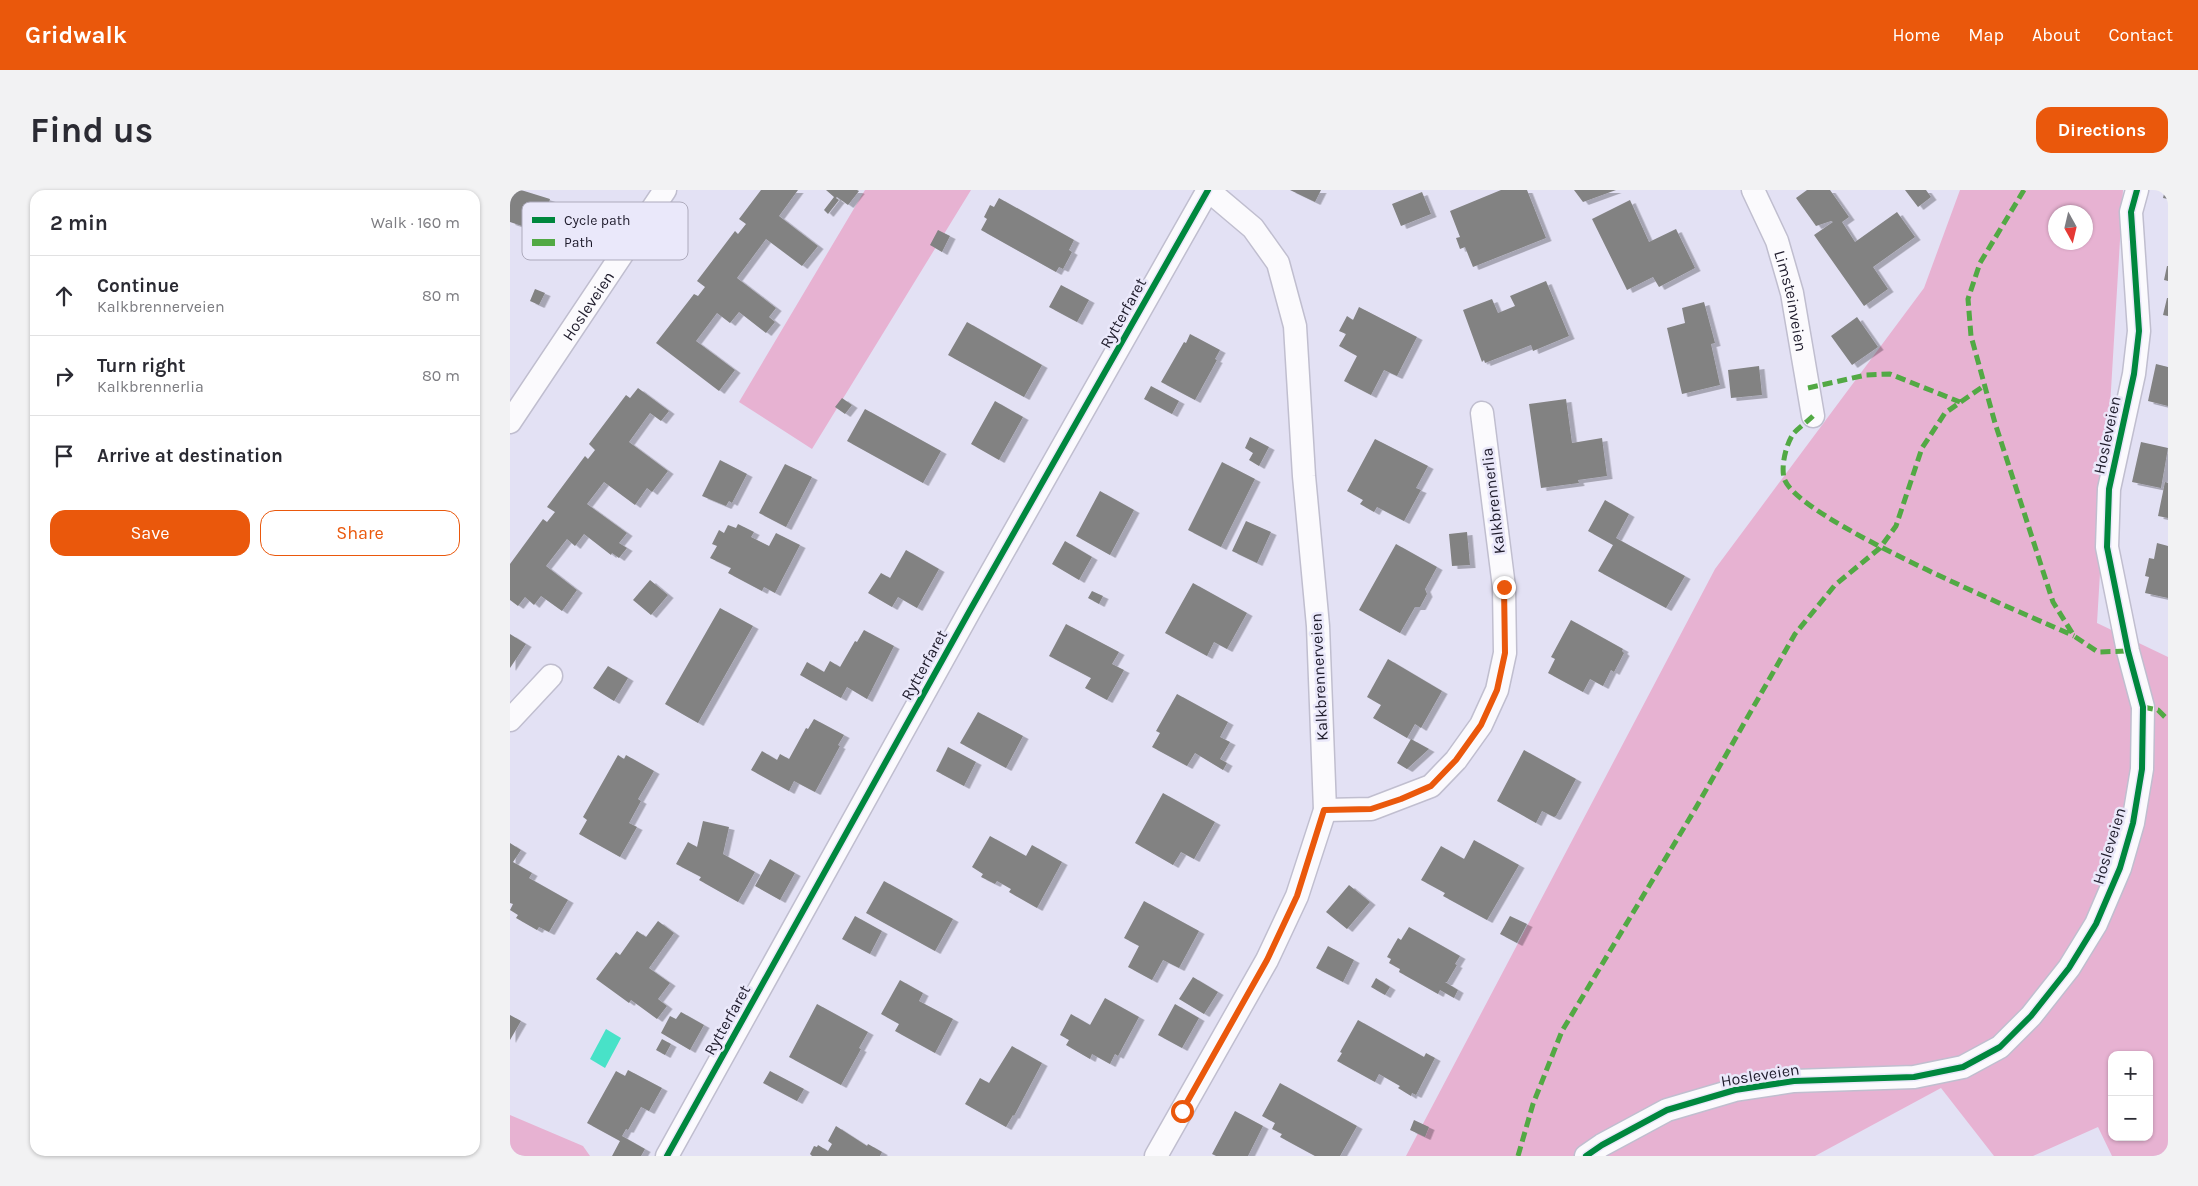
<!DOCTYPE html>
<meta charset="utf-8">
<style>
:root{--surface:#fff;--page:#f2f2f3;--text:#2b2b33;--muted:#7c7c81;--line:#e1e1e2;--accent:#ea580c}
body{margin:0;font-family:Karla,sans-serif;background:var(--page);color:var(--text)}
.controls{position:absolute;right:15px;bottom:15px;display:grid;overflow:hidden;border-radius:10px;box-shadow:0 1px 4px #0004}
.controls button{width:45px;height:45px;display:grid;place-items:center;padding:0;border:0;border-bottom:1px solid var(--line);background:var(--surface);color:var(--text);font:25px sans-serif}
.compass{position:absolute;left:1538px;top:15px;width:45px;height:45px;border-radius:50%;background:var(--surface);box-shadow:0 1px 4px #0004;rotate:172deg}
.stop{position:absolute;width:15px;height:15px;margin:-11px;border:4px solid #ea580c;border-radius:50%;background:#fff}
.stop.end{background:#ea580c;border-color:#fff;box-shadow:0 1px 5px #0008}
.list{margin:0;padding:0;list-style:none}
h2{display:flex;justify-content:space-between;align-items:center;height:65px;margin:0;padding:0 20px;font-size:21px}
h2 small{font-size:16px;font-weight:400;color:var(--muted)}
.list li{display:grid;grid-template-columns:32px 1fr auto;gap:15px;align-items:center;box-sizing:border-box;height:80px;padding:0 20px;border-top:1px solid var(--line)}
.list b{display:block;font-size:19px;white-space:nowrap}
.list p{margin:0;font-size:16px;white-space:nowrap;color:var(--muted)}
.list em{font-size:16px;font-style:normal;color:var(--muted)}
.actions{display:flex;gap:10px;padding:15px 20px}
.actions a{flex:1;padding:11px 0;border:1px solid var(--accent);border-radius:15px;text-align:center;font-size:18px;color:var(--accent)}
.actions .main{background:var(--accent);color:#fff}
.icon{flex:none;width:28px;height:28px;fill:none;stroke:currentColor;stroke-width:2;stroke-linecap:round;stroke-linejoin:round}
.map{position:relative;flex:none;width:1658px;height:966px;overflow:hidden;border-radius:15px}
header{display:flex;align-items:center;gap:30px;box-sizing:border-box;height:70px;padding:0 25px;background:var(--accent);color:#fff}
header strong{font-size:24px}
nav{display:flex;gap:28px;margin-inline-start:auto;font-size:18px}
.intro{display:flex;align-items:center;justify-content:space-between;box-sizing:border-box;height:120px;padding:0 30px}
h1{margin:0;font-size:35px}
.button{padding:12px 22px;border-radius:15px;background:var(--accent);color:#fff;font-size:18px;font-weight:700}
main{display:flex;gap:30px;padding:0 30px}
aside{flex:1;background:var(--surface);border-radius:15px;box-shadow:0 1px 4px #0004}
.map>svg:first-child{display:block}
.green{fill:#e7b2d2;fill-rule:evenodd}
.water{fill:#48e2c8}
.building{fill:#828282;filter:url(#shadow)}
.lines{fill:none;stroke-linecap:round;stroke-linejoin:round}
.street-casing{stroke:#c0becf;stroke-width:25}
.street{stroke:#fbfafd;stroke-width:22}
.quiet{stroke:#52a944;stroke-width:5;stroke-dasharray:10 5;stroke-linecap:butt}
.cycleway-casing{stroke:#eae8fa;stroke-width:9}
.cycleway{stroke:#00873e;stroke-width:6}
.route{stroke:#ea580c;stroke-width:6}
.labels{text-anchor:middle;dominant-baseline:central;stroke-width:5;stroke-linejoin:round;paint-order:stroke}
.street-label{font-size:16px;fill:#1e1b2b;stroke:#eae8fa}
.key{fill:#eae8fa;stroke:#adaabc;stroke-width:1}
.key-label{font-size:14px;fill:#1e1b2b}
</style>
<header>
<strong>Gridwalk</strong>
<nav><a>Home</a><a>Map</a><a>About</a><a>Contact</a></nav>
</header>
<div class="intro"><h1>Find us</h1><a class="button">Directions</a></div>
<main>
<aside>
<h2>2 min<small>Walk · 160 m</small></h2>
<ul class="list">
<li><svg class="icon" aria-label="ahead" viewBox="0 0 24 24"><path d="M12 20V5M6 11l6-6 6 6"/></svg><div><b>Continue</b><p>Kalkbrennerveien</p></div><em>80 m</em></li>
<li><svg class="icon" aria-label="right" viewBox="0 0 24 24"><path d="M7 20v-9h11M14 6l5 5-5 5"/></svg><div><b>Turn right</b><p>Kalkbrennerlia</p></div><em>80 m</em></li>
<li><svg class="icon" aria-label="arrive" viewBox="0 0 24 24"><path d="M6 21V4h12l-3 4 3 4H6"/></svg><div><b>Arrive at destination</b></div></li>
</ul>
<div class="actions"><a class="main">Save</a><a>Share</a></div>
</aside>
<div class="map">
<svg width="1658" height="966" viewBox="0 0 1658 966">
<defs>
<filter id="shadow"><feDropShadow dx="5.5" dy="3" stdDeviation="0" flood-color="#0004"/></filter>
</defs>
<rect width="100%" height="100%" fill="#e3e1f4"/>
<path class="green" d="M 355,0 L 461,0 L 302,259 L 229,212 Z
M 1450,0 L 1613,0 L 1587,433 L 1658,467 L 1658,966 L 1602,966 L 1588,937 L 1523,966 L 1484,966 L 1431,898 L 1305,966 L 896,966 L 1205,379 L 1414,98 ZM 1546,22 L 1576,22 L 1576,52 L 1546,52 ZM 1602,865 L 1639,865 L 1639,947 L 1602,947 Z
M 0,925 L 73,956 L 80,966 L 0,966 Z"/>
<path class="water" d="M 96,839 L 111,848 L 95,878 L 80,869 Z"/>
<path class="building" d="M 0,0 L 11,0 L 40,9 L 30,42 L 0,32 Z
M 251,0 L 288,0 L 269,26 L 308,56 L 292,76 L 256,49 L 227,88 L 266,118 L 259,127 L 265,132 L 256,143 L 229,122 L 220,133 L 207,123 L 186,151 L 225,180 L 209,201 L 146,153 L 184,104 L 188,106 L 195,97 L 187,91 L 225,41 L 228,44 L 236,34 L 229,29 Z
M 316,0 L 347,0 L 349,1 L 338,15 L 327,7 L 326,8 L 329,10 L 318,24 L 314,20 L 324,7 Z
M 780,0 L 811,0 L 805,12 Z
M 991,0 L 1017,0 L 1036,48 L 963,77 L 955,57 L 950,59 L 946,48 L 950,47 L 940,21 Z
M 1064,0 L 1106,0 L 1073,12 Z
M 1297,0 L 1320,0 L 1339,27 L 1332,32 L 1345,52 L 1387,22 L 1405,47 L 1363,77 L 1378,99 L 1354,116 L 1304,45 L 1323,32 L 1321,31 L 1306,36 L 1286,8 Z
M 1395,0 L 1416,0 L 1421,7 L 1408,17 Z
M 1655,0 L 1658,0 L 1658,9 L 1653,8 Z
M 912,2 L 921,24 L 891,36 L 882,14 Z
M 489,8 L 564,50 L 559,60 L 562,62 L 553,79 L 549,77 L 546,82 L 471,40 L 477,29 L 474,27 L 480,15 L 484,17 Z
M 1120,10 L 1139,52 L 1166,39 L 1185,78 L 1149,97 L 1143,87 L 1117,100 L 1082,29 Z
M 428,40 L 440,46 L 432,62 L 420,55 Z
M 1657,76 L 1658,76 L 1658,91 L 1654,90 Z
M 1036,91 L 1059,146 L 1023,161 L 1021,155 L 975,173 L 974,170 L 972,172 L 953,120 L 982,109 L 988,123 L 1005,116 L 1000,106 Z
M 551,95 L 579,110 L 567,132 L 539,117 Z
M 25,99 L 35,103 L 29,115 L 20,111 Z
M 1657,108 L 1658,108 L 1658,126 L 1653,125 Z
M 1194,112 L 1205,153 L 1201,154 L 1210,195 L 1172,204 L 1157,138 L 1175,133 L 1172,118 Z
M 849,117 L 907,147 L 887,186 L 874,180 L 861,205 L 834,191 L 847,166 L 829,156 L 836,144 L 829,141 L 837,126 L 843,130 Z
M 1347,127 L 1368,157 L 1342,175 L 1321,146 Z
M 457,132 L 532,175 L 514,207 L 438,165 Z
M 680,144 L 710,160 L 705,169 L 707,170 L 685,210 L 651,192 L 674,152 L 676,153 Z
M 1646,174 L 1658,177 L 1658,216 L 1638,211 Z
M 1249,176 L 1252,205 L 1221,208 L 1218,180 Z
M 641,196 L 669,211 L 662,224 L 634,209 Z
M 128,198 L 159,221 L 151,231 L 140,223 L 119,252 L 158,281 L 142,302 L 137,298 L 125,315 L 94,292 L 77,314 L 117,343 L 109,353 L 117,358 L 109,368 L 102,363 L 101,365 L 74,344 L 65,356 L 57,349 L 36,376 L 67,400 L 52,421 L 31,406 L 24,415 L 15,407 L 8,416 L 0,410 L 0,374 L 33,329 L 37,332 L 45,322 L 37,317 L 75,266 L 78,269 L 85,260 L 79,254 L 116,205 L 120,208 Z
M 332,208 L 342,215 L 335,224 L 325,217 Z
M 1056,209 L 1062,253 L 1092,248 L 1097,286 L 1068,290 L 1069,293 L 1031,298 L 1019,214 Z
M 485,211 L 513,227 L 489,270 L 461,254 Z
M 355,219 L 431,261 L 413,293 L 337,251 Z
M 740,247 L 759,257 L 749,276 L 739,270 L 743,263 L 735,258 Z
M 865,249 L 918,276 L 906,298 L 911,300 L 894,331 L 867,317 L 864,322 L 850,314 L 853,310 L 837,301 Z
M 1631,252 L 1658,258 L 1651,298 L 1622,292 Z
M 210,270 L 237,284 L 222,313 L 219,311 L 216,316 L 192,306 Z
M 712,272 L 745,289 L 711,357 L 678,340 Z
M 275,274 L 302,287 L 276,337 L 249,323 Z
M 1655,292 L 1658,293 L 1658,328 L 1648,326 Z
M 590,301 L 624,320 L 600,365 L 566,346 Z
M 1095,310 L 1119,324 L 1106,348 L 1175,386 L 1156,418 L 1088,381 L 1103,355 L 1078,341 Z
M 736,331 L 761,342 L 747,373 L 722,361 Z
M 228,334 L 244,342 L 241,347 L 259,356 L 266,343 L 290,355 L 265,403 L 254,397 L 252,401 L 218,383 L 221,378 L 200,368 L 207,356 L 202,354 L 209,340 L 214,343 L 218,335 L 226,338 Z
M 957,342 L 960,375 L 942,376 L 939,344 Z
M 555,351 L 582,367 L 569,390 L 542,374 Z
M 1647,353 L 1658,356 L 1658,408 L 1635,403 L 1639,387 L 1635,386 L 1639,368 L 1644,369 Z
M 886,354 L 927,377 L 915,399 L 917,404 L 910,417 L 905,417 L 890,443 L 849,420 Z
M 396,360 L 429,379 L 407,418 L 388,407 L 382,417 L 358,403 L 371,383 L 380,388 Z
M 140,390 L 158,405 L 141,425 L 123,410 Z
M 683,393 L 737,423 L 717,459 L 704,452 L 697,466 L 655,443 Z
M 582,401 L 593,406 L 589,414 L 578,408 Z
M 210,418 L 243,436 L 188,533 L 155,514 Z
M 1061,430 L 1113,459 L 1112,461 L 1114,463 L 1104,482 L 1101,480 L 1093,496 L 1080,489 L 1073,502 L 1038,483 L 1045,469 L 1041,467 Z
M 556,434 L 609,462 L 602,474 L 614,480 L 597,510 L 575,498 L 581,488 L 539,466 Z
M 354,440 L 384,456 L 357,509 L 337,497 L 331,508 L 290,485 L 297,472 L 314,482 L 320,471 L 330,477 L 345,451 L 347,452 Z
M 0,444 L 16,454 L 0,478 Z
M 878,469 L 932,501 L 911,538 L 905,534 L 897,548 L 863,528 L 871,515 L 857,507 Z
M 98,476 L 118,488 L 104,511 L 83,498 Z
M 667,504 L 718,532 L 710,547 L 720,552 L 710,569 L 717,573 L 713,580 L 685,563 L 677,576 L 642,557 L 650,543 L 646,541 Z
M 468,522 L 513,546 L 496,578 L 450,553 Z
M 304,529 L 334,545 L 328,555 L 330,556 L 305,602 L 284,591 L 279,601 L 241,580 L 252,561 L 267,570 L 270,564 L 279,569 L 296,538 L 298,539 Z
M 901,549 L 919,559 L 897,579 L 887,573 Z
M 438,557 L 466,572 L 454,596 L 426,581 Z
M 1014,560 L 1066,589 L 1046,626 L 1044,627 L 1032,621 L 1026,633 L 987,611 Z
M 108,565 L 114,569 L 116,565 L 144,581 L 128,609 L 131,611 L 119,633 L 127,637 L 110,667 L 69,644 L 77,630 L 73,627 Z
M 653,603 L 705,632 L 684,669 L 671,662 L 663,675 L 625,653 Z
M 193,631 L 219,637 L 213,664 L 245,682 L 228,712 L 189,690 L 191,687 L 166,674 L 178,652 L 187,657 Z
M 480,646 L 516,666 L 522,655 L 552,672 L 527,718 L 499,702 L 501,699 L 487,691 L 485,694 L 471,687 L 473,684 L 462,677 Z
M 964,650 L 1009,675 L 977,730 L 933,706 L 935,703 L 911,690 L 931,656 L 954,669 Z
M 0,653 L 11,660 L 3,672 L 22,683 L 19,688 L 58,710 L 39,742 L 29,737 L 27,740 L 6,728 L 8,725 L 0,720 L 3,714 L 0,713 Z
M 260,669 L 285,683 L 270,710 L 245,696 Z
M 374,691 L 443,729 L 425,761 L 356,723 Z
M 839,695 L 860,712 L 837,739 L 816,722 Z
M 634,711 L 689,741 L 669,778 L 653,770 L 642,790 L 618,777 L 629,756 L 614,748 Z
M 345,726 L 372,741 L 360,764 L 332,749 Z
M 1000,726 L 1017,734 L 1007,753 L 990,744 Z
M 148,731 L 164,743 L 139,778 L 160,793 L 148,809 L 157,816 L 147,829 L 121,810 L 119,813 L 86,789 L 106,762 L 110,765 L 127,741 L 136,747 Z
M 899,737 L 950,766 L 945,774 L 947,775 L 937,792 L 935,792 L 948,800 L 944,808 L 930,800 L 928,804 L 889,782 L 890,779 L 879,773 L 881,769 L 877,767 L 888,748 L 891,750 Z
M 818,756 L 844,770 L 833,792 L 806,778 Z
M 683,787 L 708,802 L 694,824 L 669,809 Z
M 866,788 L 880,797 L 875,805 L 861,797 Z
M 390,790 L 413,803 L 409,811 L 443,829 L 425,863 L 385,841 L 389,834 L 371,824 Z
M 595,808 L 629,827 L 608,866 L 605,864 L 600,874 L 582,864 L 580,869 L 556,855 L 559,850 L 550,845 L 561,824 L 580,835 Z
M 307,814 L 358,842 L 349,858 L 351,859 L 331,895 L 279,867 Z
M 665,814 L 689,828 L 672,858 L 648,845 Z
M 171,822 L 194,835 L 180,860 L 151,843 L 160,826 L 166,829 Z
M 0,825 L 11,831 L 0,850 Z
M 848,830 L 914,867 L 916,863 L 925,868 L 906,905 L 902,903 L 901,906 L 888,898 L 890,896 L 869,884 L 865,892 L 827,871 L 832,863 L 830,862 Z
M 152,849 L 161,854 L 155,865 L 146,860 Z
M 502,856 L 532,873 L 504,926 L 503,925 L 496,937 L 455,914 L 470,888 L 479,893 Z
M 118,880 L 152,898 L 139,921 L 131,917 L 118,940 L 116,939 L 112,946 L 135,959 L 131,966 L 102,966 L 110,951 L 77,933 L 106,881 L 115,886 Z
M 260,881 L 294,899 L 287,911 L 253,893 Z
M 770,893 L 847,936 L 830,966 L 805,966 L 770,947 L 772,944 L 762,939 L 765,933 L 752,926 Z
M 725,921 L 753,936 L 738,966 L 706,966 L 702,964 Z
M 904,930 L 919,937 L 915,947 L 900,940 Z
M 326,936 L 357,956 L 358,954 L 372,962 L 370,966 L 302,966 L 300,964 L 304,956 L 307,957 L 308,955 L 318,961 L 322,954 L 318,951 Z"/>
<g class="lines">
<defs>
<g id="street">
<path id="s1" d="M 1243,0 L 1267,51 L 1282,103 L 1303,226"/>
<path id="s2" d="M 0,232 L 155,0"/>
<path d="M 0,530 L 41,486"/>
<path d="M 815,620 L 861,619 L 921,596 L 946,570 L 971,535 L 987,500 L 995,463 L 994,397 L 972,223"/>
<path d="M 157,966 L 459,422 L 698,0"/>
<path d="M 646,966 L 757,770 L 787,706 L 815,620 L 808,436 L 794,286 L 785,136 L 768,73 L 743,38 L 698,0"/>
<path d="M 1076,966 L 1092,955 L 1157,920 L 1225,900 L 1284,891 L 1404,887 L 1453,877 L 1490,857 L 1521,826 L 1559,778 L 1586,734 L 1610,678 L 1623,633 L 1632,579 L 1633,517 L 1618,461 L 1597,357 L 1599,299 L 1624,184 L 1629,141 L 1621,22 L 1627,0"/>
</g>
</defs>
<use href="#street" class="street-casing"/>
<use href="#street" class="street"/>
<path class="quiet" d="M 1514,0 L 1470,73 L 1458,109 L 1461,146 L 1485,233 L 1543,412 L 1564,446 L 1588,462 L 1618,461
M 1298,198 L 1356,185 L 1380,184 L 1450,212
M 1303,226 C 1297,232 1288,238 1283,244 C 1276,255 1271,275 1274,288 C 1285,329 1516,424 1564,446
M 1633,517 L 1648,520 L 1658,530
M 1008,966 L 1023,914 L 1052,841 L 1184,621 L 1285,444 L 1325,395 L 1370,358 L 1386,336 L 1412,258 L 1435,223 L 1475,195"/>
<defs>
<path id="cycleway" d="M 157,966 L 459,422 L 698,0
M 1076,966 L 1092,955 L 1157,920 L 1225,900 L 1284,891 L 1404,887 L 1453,877 L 1490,857 L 1521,826 L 1559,778 L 1586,734 L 1610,678 L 1623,633 L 1632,579 L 1633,517 L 1618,461 L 1597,357 L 1599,299 L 1624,184 L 1629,141 L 1621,22 L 1627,0"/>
</defs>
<use href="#cycleway" class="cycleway-casing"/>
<use href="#cycleway" class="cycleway"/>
</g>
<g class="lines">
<path class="route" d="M 672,921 L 757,770 L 787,706 L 814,620 L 861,619 L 891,609 L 921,596 L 946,570 L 971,535 L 987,500 L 995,463 L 994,397"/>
</g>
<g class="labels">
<g class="street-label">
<text stroke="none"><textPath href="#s1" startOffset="118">Limsteinveien</textPath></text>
<text stroke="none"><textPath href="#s2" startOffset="140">Hosleveien</textPath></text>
<text transform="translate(613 123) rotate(-61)">Rytterfaret</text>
<text transform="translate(1597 245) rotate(-78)">Hosleveien</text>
<text transform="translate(983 311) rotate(-97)">Kalkbrennerlia</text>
<text transform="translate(414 475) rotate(-61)">Rytterfaret</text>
<text transform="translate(809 487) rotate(-93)">Kalkbrennerveien</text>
<text transform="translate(1599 656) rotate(-73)">Hosleveien</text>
<text transform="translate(217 830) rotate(-61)">Rytterfaret</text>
<text transform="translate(1250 885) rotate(-9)">Hosleveien</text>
</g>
</g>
<rect x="12" y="12" width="166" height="58" rx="8" class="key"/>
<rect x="22" y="27" width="23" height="6" fill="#00873e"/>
<rect x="22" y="49" width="23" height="7" fill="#52a944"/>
<g class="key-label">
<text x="54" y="35">Cycle path</text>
<text x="54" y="57">Path</text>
</g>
</svg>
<div class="controls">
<button>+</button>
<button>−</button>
</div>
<svg class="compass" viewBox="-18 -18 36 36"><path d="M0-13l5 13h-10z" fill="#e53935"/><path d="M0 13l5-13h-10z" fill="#7c7c81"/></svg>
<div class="stop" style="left:672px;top:921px"></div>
<div class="stop end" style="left:994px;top:397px"></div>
</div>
</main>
